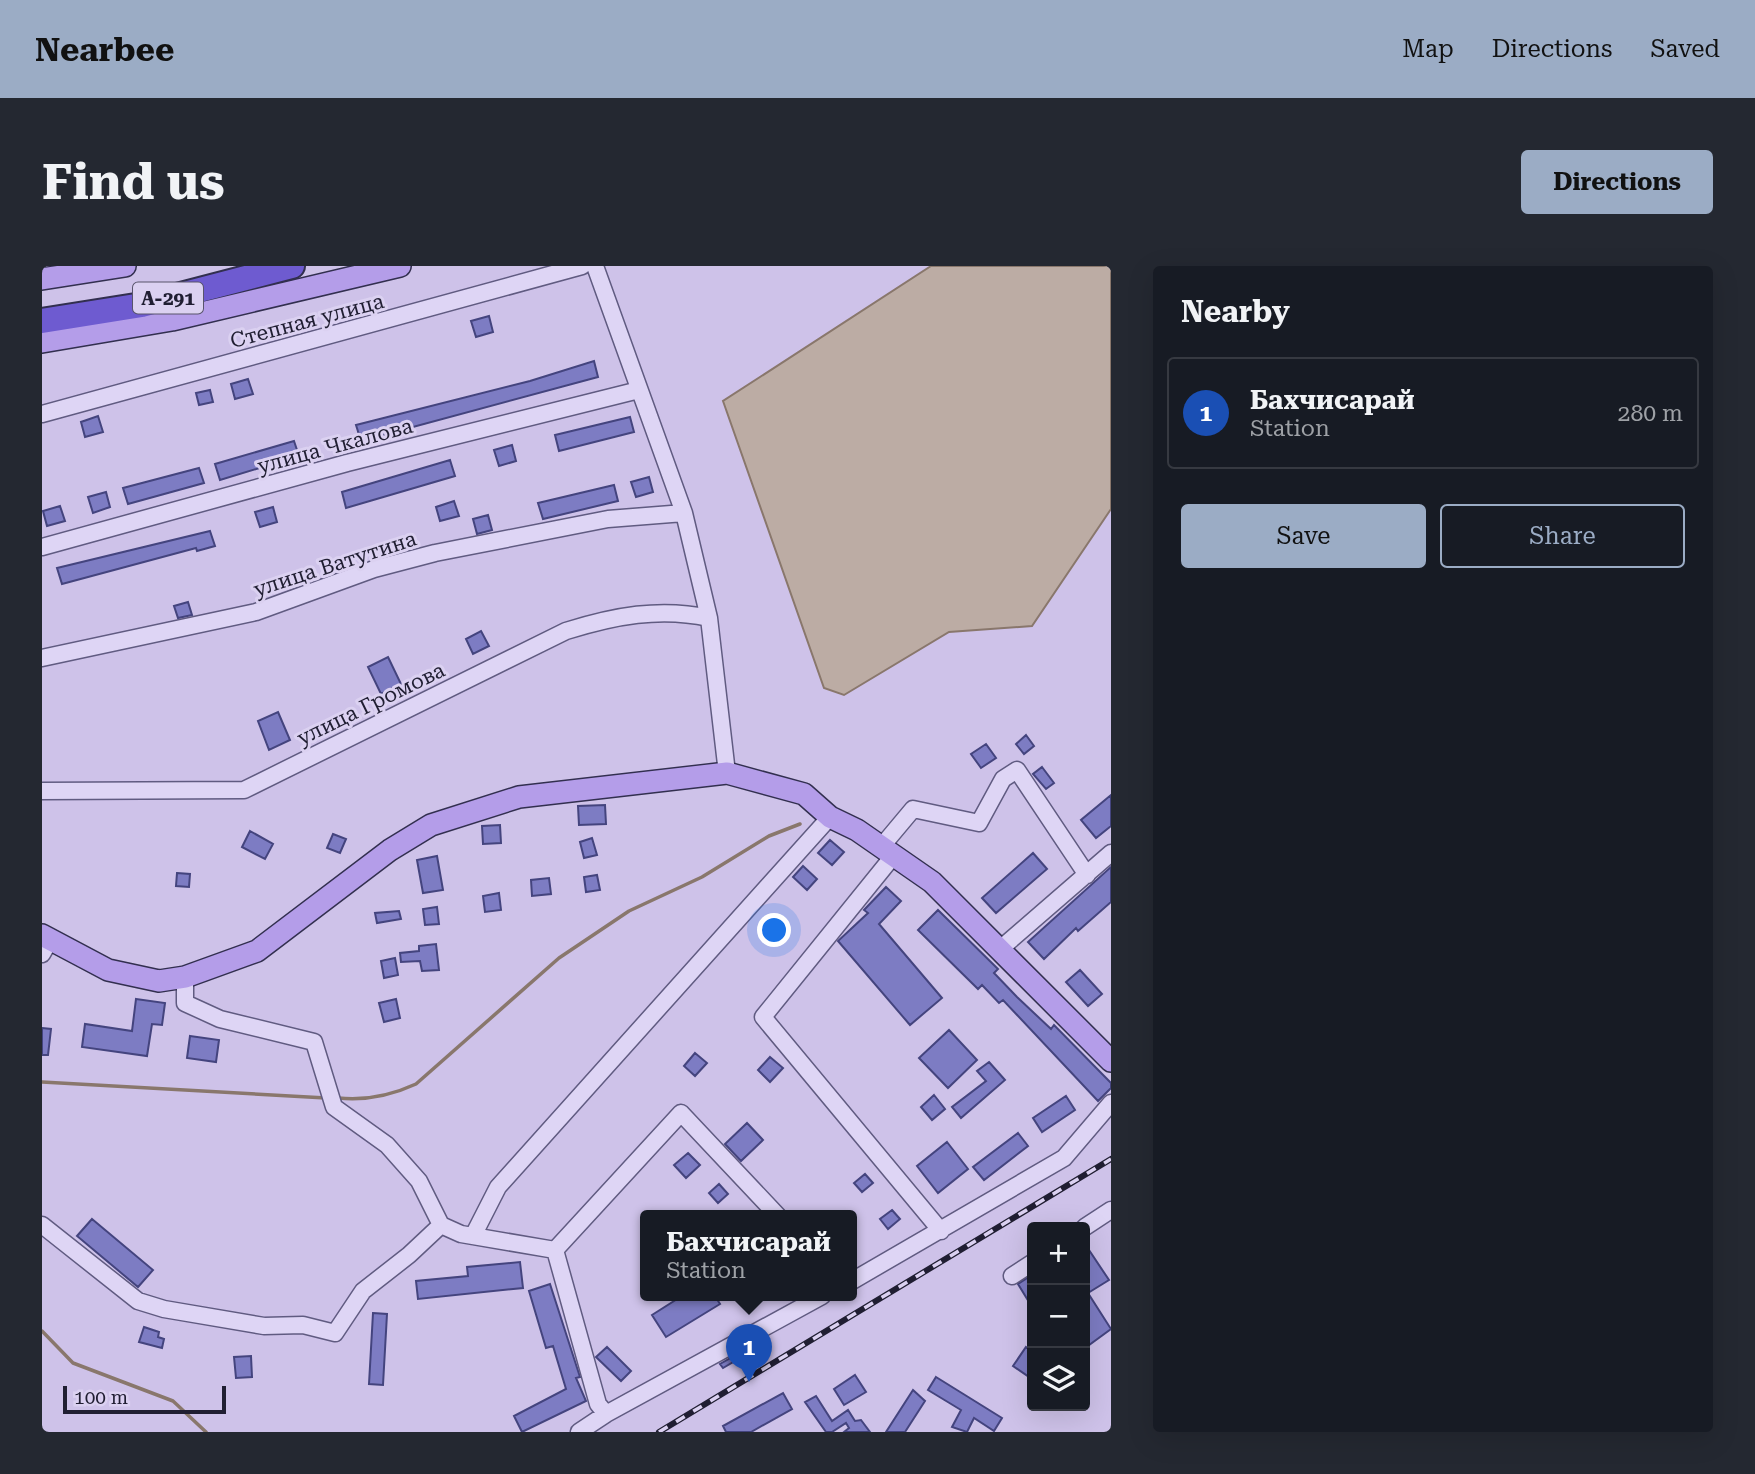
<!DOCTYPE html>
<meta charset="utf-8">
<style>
:root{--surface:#171b24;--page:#242831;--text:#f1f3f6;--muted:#9ea1a6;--line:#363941;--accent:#9bacc5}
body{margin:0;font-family:"Roboto Serif",serif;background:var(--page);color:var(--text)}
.controls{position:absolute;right:21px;bottom:21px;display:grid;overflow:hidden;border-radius:7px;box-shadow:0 7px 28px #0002}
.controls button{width:63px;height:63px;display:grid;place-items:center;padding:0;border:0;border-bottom:2px solid var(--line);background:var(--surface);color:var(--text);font:35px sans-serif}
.scale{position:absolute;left:21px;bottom:18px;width:163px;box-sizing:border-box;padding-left:7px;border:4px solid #201e32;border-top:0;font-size:19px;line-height:24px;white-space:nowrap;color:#201e32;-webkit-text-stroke:5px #dbd1f1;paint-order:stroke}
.you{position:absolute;left:733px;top:665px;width:24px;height:24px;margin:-18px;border:5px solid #fff;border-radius:50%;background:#1a73e8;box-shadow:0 0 0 10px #1a73e833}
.badge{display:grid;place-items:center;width:46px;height:46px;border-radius:50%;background:var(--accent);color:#fff;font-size:23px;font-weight:700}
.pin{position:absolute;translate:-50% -58px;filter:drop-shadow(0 2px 4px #0008)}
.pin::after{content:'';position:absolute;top:37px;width:24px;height:21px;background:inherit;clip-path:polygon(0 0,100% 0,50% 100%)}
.popup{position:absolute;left:598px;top:944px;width:217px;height:91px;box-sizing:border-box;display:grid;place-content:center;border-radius:7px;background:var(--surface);filter:drop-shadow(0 2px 5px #0005);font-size:23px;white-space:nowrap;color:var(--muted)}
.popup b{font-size:26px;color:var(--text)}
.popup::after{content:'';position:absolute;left:50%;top:100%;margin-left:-14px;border:14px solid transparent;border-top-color:var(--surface)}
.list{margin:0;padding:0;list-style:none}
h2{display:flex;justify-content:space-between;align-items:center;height:91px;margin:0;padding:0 28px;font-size:30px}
h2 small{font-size:23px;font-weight:400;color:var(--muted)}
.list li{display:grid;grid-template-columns:46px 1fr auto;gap:21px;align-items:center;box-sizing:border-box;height:112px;margin:0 14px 14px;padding:0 14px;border:2px solid var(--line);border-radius:7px}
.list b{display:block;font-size:26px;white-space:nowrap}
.list p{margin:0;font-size:23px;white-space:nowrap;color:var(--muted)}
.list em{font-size:23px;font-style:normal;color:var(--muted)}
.actions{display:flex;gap:14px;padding:21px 28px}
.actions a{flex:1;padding:16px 0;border:2px solid var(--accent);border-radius:7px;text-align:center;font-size:24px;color:var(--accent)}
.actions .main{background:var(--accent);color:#111}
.icon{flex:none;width:38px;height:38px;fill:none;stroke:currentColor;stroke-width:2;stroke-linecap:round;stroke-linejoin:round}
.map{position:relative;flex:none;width:1069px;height:1166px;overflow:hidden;border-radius:7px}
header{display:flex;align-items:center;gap:42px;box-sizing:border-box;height:98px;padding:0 35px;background:var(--accent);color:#111}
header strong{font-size:33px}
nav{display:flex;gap:38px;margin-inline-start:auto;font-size:24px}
.intro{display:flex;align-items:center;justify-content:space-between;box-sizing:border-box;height:168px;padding:0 42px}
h1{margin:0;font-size:49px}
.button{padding:18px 32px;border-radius:7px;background:var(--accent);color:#111;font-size:24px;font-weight:700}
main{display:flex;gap:42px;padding:0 42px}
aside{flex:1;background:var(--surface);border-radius:7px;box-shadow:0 7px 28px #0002}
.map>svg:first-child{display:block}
.water{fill:#bcaca4;stroke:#89776c;stroke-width:2}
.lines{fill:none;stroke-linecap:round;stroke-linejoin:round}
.stream{stroke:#89776c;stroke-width:3.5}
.building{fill:#7d7cc3;stroke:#44447e;stroke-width:2}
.minor-casing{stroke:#605b81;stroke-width:19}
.major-casing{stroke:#322f4f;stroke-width:24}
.highway-casing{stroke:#322f4f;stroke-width:28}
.minor{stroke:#ded5f5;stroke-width:16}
.major{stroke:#b49de9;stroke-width:21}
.highway{stroke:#6e5bd0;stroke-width:24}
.rail-casing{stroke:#201e32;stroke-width:6}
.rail{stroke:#dbd1f1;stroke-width:3.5;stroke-dasharray:10;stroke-linecap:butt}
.labels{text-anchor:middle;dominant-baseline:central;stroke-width:6;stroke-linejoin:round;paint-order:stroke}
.shield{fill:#dbd1f1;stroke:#58546b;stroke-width:2}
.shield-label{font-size:19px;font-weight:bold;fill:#201e32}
.street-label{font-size:21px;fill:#201e32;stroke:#dbd1f1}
</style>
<header>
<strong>Nearbee</strong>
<nav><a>Map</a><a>Directions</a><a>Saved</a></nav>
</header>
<div class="intro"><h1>Find us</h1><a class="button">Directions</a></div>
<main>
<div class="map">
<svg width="1069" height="1166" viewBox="0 0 1069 1166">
<rect width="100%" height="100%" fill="#cec2e9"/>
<path class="water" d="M 889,0 L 1069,0 L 1069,243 L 990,360 L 907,366 L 802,429 L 782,422 L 681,135 Z"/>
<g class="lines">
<path class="stream" d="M 0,816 L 284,832
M 296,832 C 324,835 348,830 374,818 L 517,692 L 587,645 L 660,611 L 727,570 L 758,558
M 0,1065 L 31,1097 L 131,1135 L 164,1166"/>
</g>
<path class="building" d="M 447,50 L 451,66 L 434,71 L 429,55 Z
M 552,95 L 556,111 L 319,175 L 314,159 L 488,115 Z
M 206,113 L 211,128 L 193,133 L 189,118 Z
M 168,124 L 171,136 L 157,139 L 154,127 Z
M 56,150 L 61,166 L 43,171 L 39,156 Z
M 588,151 L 592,166 L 517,185 L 513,169 Z
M 252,175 L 257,190 L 178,214 L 173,198 Z
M 470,179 L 474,195 L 457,200 L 452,184 Z
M 408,194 L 413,210 L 304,242 L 300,226 Z
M 157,202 L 162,217 L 86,238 L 81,222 Z
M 607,211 L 611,226 L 594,231 L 589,216 Z
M 572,219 L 576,235 L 501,253 L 496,237 Z
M 64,226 L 68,241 L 51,247 L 46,231 Z
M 412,235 L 417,250 L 398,255 L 394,241 Z
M 18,240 L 23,255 L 5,260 L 1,245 Z
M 231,241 L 235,256 L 218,261 L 213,246 Z
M 446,249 L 450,264 L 435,268 L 431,253 Z
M 168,265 L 173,280 L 155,285 L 154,282 L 20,318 L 15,302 Z
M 146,336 L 150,349 L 136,352 L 132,340 Z
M 439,365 L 447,380 L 431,388 L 424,373 Z
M 346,391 L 359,418 L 339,428 L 326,401 Z
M 236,446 L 248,474 L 227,484 L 216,455 Z
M 984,469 L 992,480 L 982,488 L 974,478 Z
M 944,478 L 954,492 L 939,502 L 929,488 Z
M 1000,501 L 1012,517 L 1004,523 L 991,508 Z
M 1069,529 L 1069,560 L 1054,572 L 1039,554 Z
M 563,539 L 564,558 L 537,559 L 536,540 Z
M 458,559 L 459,577 L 441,578 L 440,560 Z
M 208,565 L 231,578 L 223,593 L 200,581 Z
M 291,568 L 304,573 L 298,587 L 285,582 Z
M 550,572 L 555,589 L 542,592 L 538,576 Z
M 788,574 L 802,586 L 790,599 L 776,587 Z
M 991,587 L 1005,603 L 954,647 L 940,632 Z
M 395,590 L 401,624 L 381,627 L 375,594 Z
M 761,600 L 775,613 L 765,624 L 751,611 Z
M 1069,601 L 1069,636 L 1036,665 L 1034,662 L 1002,693 L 986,676 Z
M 135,607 L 148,608 L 147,621 L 134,620 Z
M 555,609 L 558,624 L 544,626 L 542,611 Z
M 507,612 L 509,628 L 490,630 L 489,614 Z
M 844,621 L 859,635 L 837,658 L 900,732 L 868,759 L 796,675 L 826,647 L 822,644 Z
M 457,627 L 459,644 L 443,646 L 441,630 Z
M 395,641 L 397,658 L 383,659 L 381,643 Z
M 896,644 L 956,703 L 952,707 L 975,731 L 1009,763 L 1012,759 L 1069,817 L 1069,822 L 1056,835 L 961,734 L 957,737 L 940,719 L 936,723 L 876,664 Z
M 357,645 L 359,653 L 335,657 L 333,647 Z
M 394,678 L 397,704 L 380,705 L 378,695 L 359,696 L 358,687 L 377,685 L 377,680 Z
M 353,692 L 356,709 L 342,712 L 339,695 Z
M 1038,704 L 1060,728 L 1046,740 L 1024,716 Z
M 94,733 L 123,737 L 120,759 L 110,758 L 105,790 L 40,781 L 43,758 L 90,765 Z
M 354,733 L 358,752 L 342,756 L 337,737 Z
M 0,762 L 9,763 L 6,789 L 0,789 Z
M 907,764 L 935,794 L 906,822 L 877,792 Z
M 148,770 L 177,774 L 174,796 L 145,792 Z
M 653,787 L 665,797 L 653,810 L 642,800 Z
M 728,791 L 741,802 L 728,816 L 716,804 Z
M 947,796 L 963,814 L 919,852 L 910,841 L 944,815 L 935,805 Z
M 892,829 L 903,843 L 890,854 L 879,841 Z
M 1024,830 L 1033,844 L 1000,866 L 991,852 Z
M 705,857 L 721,874 L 699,895 L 683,878 Z
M 976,867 L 986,880 L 942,914 L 931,901 Z
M 905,876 L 926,903 L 896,927 L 875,900 Z
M 646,887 L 658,899 L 644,912 L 632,899 Z
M 823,908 L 831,917 L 820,926 L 812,917 Z
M 677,918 L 686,928 L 676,937 L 667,927 Z
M 850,944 L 858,953 L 846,963 L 838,953 Z
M 50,953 L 111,1004 L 96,1021 L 35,970 Z
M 1043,978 L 1067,1014 L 1046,1027 L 1069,1063 L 1043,1082 Z
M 478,996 L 481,1022 L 376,1033 L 374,1015 L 426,1010 L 425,1001 Z
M 990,1009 L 990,1041 L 976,1018 Z
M 508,1018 L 538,1111 L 534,1112 L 544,1135 L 480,1166 L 472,1150 L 524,1123 L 511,1080 L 504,1082 L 487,1025 Z
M 640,1030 L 673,1030 L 678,1038 L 624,1071 L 610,1049 Z
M 331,1047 L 345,1048 L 341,1119 L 327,1118 Z
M 102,1061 L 117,1066 L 116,1071 L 122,1073 L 120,1082 L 97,1076 Z
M 565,1081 L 589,1105 L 579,1115 L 554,1091 Z
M 984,1081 L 990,1085 L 990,1113 L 971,1100 Z
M 701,1085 L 703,1089 L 681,1102 L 678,1098 Z
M 209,1090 L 210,1111 L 194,1112 L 192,1091 Z
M 813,1109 L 824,1126 L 802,1139 L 792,1123 Z
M 894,1111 L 960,1152 L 952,1165 L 932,1152 L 925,1166 L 910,1161 L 919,1144 L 886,1124 Z
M 871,1124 L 883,1135 L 863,1166 L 844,1166 Z
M 741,1127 L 750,1143 L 709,1166 L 684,1166 L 681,1160 Z
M 774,1130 L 790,1155 L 806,1144 L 813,1155 L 819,1154 L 828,1166 L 802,1166 L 807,1162 L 804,1157 L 790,1166 L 784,1166 L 763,1136 Z"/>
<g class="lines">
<defs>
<path id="minor" d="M 553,0 L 642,247 L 667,352 L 685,507
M 0,148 L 540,0
M 0,281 L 305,197 L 597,124
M 0,392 L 214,346 L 332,303 L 393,287 L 566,253 L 642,247
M 0,525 L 202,524 L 524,365 C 572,350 618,341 667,352
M 840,580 L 871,543 L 937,557 L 961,513 L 975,504 L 1045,609
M 852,589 L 721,751 L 899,965
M 957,684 L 1069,587
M 0,688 L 8,674
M 143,711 L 143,737 L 178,753 L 272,776 L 292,841 L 345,879 L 377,915 L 399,959 L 419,968 L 513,984 L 639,847 L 736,950
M 0,959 L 96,1035 L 122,1043 L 222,1060 L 261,1059 L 293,1067 L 321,1025 L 367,989 L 399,959
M 1043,961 L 1069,944
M 431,970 L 456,921 L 788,551
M 513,984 L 556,1138 L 564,1148 L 780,1030
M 970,1010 L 990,997
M 810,1015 L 1022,892 L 1069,837
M 537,1166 L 564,1148"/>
<path id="major" d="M 0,13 L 83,0
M 0,76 L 130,54 L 358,0
M 0,669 L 66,704 L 117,715 L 143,711 L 215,685 L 348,584 L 389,559 L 477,531 L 685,507 L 762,528 L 788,551 L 815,564 L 890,616 L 1069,795"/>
<path id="highway" d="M 0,55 L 100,39 L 250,0"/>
</defs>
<use href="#minor" class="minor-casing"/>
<use href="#major" class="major-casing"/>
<use href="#highway" class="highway-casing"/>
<use href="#minor" class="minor"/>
<use href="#major" class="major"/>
<use href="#highway" class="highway"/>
<defs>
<path id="rail" d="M 617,1166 L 1069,893"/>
</defs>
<use href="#rail" class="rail-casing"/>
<use href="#rail" class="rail"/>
</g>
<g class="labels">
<rect class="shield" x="91" y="16.5" width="70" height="31" rx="5"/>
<g class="shield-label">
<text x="126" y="32">А-291</text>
</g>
<g class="street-label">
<text transform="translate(265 55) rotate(-15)">Степная улица</text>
<text transform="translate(293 180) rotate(-15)">улица Чкалова</text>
<text transform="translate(293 298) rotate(-18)">улица Ватутина</text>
<text transform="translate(329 438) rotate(-26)">улица Громова</text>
</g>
</g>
</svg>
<div class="controls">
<button>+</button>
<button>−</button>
<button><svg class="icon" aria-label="layers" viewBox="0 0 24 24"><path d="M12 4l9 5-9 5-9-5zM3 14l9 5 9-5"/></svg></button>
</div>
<div class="scale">100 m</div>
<div class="you"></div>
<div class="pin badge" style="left:707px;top:1116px;background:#1a4fb4">1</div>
<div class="popup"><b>Бахчисарай</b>Station</div>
</div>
<aside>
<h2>Nearby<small></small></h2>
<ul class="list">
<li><span class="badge" style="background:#1a4fb4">1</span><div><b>Бахчисарай</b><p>Station</p></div><em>280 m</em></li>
</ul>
<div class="actions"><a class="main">Save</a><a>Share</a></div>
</aside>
</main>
